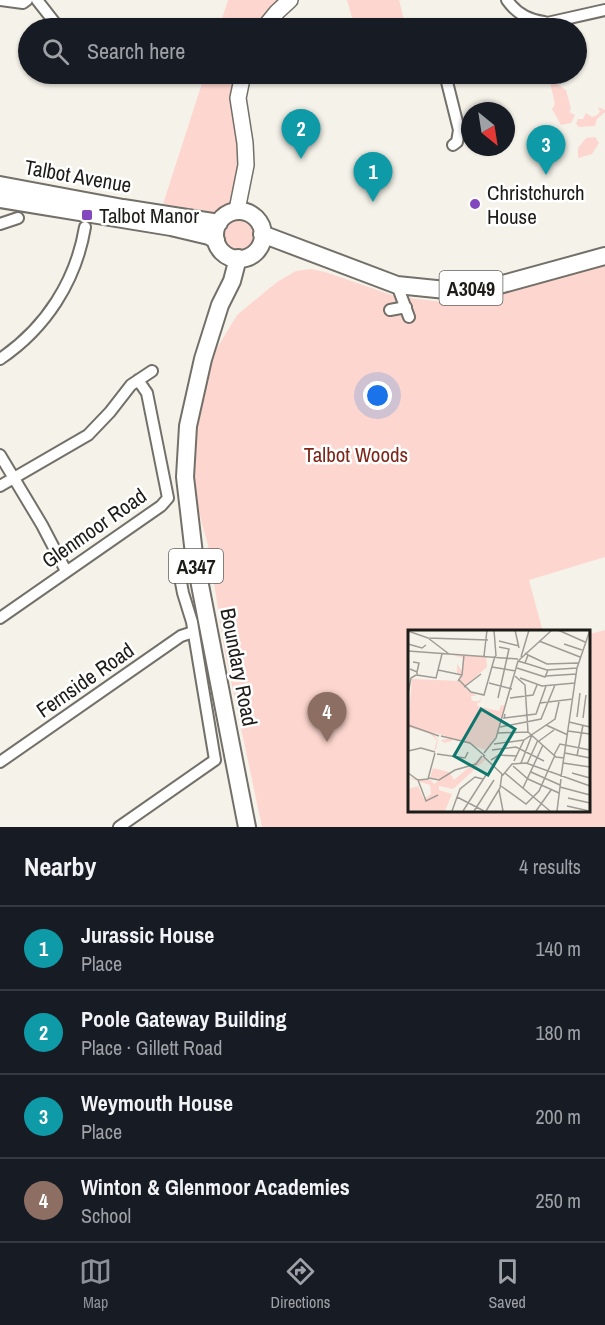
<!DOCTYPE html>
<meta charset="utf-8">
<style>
:root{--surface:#171b24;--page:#242831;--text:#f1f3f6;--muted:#9ea1a6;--line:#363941;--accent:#8c9099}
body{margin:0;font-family:"Archivo Narrow",sans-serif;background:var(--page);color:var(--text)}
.compass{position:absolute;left:461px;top:102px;width:54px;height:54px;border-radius:50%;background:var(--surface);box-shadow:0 2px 4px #0004;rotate:150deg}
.you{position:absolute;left:378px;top:396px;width:21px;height:21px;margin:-15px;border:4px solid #fff;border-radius:50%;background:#1a73e8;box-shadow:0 0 0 9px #1a73e833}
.badge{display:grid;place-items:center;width:39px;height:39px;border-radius:50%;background:var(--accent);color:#fff;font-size:20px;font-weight:700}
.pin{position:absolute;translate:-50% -50px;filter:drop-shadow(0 2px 3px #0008)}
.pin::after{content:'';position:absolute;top:32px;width:21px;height:18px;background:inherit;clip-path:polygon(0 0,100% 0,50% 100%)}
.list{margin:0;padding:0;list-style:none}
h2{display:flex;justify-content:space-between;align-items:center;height:78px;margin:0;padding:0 24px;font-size:26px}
h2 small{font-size:20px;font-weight:400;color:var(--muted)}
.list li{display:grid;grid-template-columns:39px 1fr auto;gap:18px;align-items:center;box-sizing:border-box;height:84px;padding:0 24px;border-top:2px solid var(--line)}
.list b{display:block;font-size:22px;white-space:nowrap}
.list p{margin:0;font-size:20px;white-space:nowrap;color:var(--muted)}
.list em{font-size:20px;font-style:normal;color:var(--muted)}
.icon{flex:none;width:33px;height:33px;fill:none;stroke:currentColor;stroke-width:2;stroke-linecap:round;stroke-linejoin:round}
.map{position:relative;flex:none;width:605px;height:827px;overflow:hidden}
.search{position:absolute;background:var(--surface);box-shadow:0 2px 4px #0004;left:18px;right:18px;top:18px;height:66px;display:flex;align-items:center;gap:15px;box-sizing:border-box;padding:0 21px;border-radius:33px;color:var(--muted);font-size:22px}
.sheet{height:414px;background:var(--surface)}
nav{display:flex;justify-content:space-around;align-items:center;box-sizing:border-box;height:84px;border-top:2px solid var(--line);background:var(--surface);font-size:16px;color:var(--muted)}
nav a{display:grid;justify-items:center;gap:3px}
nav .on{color:var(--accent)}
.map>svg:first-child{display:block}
.green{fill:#fdd7cf}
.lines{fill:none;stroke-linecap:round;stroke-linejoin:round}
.street-casing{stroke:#727068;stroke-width:14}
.secondary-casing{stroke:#727068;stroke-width:18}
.primary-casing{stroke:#727068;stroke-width:20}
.street{stroke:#fff;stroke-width:10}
.secondary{stroke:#fff;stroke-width:15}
.primary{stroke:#fff;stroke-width:16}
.poi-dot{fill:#8348bf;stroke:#fff;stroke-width:2}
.labels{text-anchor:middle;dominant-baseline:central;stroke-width:5;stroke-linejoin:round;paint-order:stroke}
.shield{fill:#fff;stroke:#61605e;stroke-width:1.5}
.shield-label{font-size:20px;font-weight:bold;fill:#1d1c19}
.street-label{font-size:21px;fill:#1d1c19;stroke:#fff}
.poi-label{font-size:21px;fill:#1d1c19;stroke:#fff;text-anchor:start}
.park-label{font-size:21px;fill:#7e2619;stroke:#fff}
.inset-road{fill:none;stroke:#9f9c96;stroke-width:1.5}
.view{fill:#0f766e;fill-opacity:0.15;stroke:#0f766e;stroke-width:3}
.inset-edge{fill:none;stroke:#1d1c19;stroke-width:3}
</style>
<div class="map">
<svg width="605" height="827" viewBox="0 0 605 827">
<rect width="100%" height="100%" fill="#f5f2e9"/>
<path class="green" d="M 228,0 L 290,0 L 264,28 L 219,28 Z
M 347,0 L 399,0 L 406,28 L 355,28 Z
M 205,74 L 243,74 L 245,143 L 233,201 L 226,209 L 215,215 L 181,212 L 182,207 L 163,204 Z
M 548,74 L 552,74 L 554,82 L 566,90 L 571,109 L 569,112 L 575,115 L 571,123 L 561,125 L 552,109 L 555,104 Z
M 598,107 L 605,110 L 605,112 L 597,119 L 595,126 L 579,127 L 576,124 L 578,119 L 583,119 L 586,113 L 592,117 L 597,115 L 600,112 Z
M 595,137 L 599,143 L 592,154 L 578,158 L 578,148 L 586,138 Z
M216 235a23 23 0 1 1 46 0a23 23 0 1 1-46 0Z
M 605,263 L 605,557 L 529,580 L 543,632 L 410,632 L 410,810 L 588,810 L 589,634 L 605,630 L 605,827 L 262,827 L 225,653 L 208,545 L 193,492 L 193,435 L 208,363 L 237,315 L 277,282 L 296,271 L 311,269 L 325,272 L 395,296 L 442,302 Z"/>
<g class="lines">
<defs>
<path id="street" d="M 0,0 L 23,3 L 27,0
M 37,0 L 59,28
M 507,0 C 516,13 528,20 544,22
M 525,28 L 605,10
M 445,74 L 459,130 L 457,142 L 453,145
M 0,224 L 18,218
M 397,285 L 409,317
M 390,310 L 406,307
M 0,359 C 46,328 76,281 85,227
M 0,455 L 42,525 L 66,571
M 0,486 L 88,435 L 110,412 L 131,385 L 152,371
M 0,618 L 161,506 L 168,498 L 147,393 L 138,380
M 0,762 L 181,636 L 193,632
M 119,827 L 215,760 L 192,622 L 183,593 L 176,556"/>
<path id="secondary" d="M 264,28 L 277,12 L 290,0
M 237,210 L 246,165 L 245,143 L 238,98 L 243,74"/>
<path id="primary" d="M 0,185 L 123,208 L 219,223
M 0,199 L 171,227 L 209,236 L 216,240
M215 235a24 24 0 1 1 48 0a24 24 0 1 1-48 0Z
M 262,234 L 397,285 L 446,290 L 492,287 L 605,256
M 238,258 L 232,281 L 220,305 L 203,359 L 188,426 L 185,477 L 194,554 L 247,827"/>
</defs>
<use href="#street" class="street-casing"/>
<use href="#secondary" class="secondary-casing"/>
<use href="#primary" class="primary-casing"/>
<use href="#street" class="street"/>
<use href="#secondary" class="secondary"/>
<use href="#primary" class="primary"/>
</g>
<g class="poi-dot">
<circle cx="475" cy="204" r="6"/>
<rect x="81" y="209" width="12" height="12" rx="3"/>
</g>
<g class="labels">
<g class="shield">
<rect x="439.5" y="271" width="63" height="34" rx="4.5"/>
<rect x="169" y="549" width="54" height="34" rx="4.5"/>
</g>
<g class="shield-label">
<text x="471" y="288">A3049</text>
<text x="196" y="566">A347</text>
</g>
<g class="street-label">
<text transform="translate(78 176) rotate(10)">Talbot Avenue</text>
<text transform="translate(94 528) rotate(-35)">Glenmoor Road</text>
<text transform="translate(239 667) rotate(79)">Boundary Road</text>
<text transform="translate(85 680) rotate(-35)">Fernside Road</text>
</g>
<g class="poi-label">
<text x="487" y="192">Christchurch<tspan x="487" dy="24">House</tspan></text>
<text x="99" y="215">Talbot Manor</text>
</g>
<g class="park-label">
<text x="356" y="454">Talbot Woods</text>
</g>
</g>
<g transform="translate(408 630)">
<rect width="182" height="182" fill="#f5f2e9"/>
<path d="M 45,25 L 78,26 L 79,37 L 56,57 L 68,66 L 63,66 L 64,71 L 71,71 L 73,67 L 72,73 L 70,72 L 69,76 L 91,81 L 93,75 L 97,76 L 86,111 L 77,120 L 45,108 L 44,111 L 36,113 L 33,110 L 44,108 L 24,102 L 30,110 L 28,119 L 26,121 L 29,110 L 21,103 L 0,97 L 4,49 L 52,51 L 54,44 L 49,43 L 49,34 L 54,41 L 55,28 ZM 72,128 L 78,129 L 45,159 L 31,156 L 31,160 L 44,164 L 37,181 L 0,181 L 0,159 L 10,156 L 16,169 L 23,164 L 22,155 L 0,148 L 23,150 L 26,154 L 33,149 L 22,148 L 25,138 L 41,142 L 46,150 Z" fill="#fdd7cf"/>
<path class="inset-road" d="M 86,0 L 88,26M 107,0 L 111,18M 150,0 L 177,12M 0,1 L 20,8 L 80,10M 20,8 L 41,24M 91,11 L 111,16M 131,11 L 172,27M 0,14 L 14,18 L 18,15M 156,14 L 174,20M 0,21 L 110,29M 120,25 L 139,34 L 170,33M 76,26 L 79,0M 113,27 L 121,0M 110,31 L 144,0M 110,31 L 117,33 L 120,25 L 117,23M 117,33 L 139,40 L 169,38M 84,37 L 108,41M 109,38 L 137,47 L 140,40M 2,39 L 9,42 L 11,33 L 5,32M 30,40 L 54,45M 9,42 L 9,45 L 28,48 L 34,24M 107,46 L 117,55 L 120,102 L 148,127 L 156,128M 138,46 L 168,44M 112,48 L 134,56 L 167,53M 51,50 L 63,62 L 76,65 L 87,26M 50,51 L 54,45 L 56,25M 81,53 L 104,59M 56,57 L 73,44M 0,64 L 3,48 L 8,45M 90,68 L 101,19 L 91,17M 102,68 L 125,65 L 129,55M 132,73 L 165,69M 97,84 L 96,88 L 128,84 L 138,56M 169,87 L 172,63M 175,88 L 178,65M 161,92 L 182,97M 0,95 L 31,106M 138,95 L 160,105M 92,97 L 133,89 L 147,55M 160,101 L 182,104M 90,103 L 120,102M 33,106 L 62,113 L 77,126M 131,111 L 146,100M 86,114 L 116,110M 84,120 L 108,117 L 136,131M 0,121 L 13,118 L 27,122M 76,123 L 88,108 L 110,31M 157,123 L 182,128M 29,124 L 57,128 L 60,122M 146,125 L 152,114 L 182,120M 75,126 L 95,145 L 104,134 L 118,133 L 182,156M 169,126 L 175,95M 83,130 L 91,125 L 108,126M 106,131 L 116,110 L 147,89 L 151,72M 113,133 L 124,105M 155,133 L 182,137M 119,134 L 130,110M 105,136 L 120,149 L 151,163M 123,142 L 152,155M 0,143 L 10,150 L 20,149 L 27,123M 97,143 L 142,181M 164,143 L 182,148M 153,147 L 169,38 L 182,0M 21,148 L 31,150 L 47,140 L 68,134 L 74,126M 10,150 L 18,171 L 30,165M 93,156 L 118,174 L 131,161 L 147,125M 152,157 L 182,165M 115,158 L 135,115M 91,160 L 95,181M 49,167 L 76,181M 160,168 L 182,173M 159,176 L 181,181M 44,181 L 52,159 L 67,147 L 75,149M 55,181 L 78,145M 66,181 L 86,150M 78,181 L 92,158 L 94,144M 128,181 L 143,160M 149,181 L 153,149"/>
<path class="view" d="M 73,79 L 107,99 L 80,145 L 46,126 Z"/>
<rect width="182" height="182" class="inset-edge"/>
</g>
</svg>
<svg class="compass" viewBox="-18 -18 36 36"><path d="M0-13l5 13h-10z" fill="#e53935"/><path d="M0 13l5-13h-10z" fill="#9ea1a6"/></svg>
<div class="you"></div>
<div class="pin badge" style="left:373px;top:202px;background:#0f9aa8">1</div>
<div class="pin badge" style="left:301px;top:159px;background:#0f9aa8">2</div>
<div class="pin badge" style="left:546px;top:175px;background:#0f9aa8">3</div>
<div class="pin badge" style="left:327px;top:742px;background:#8d6e63">4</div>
<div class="search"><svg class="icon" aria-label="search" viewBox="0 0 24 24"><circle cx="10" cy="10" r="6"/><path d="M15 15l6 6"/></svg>Search here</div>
</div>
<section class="sheet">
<h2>Nearby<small>4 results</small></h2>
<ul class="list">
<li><span class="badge" style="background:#0f9aa8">1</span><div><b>Jurassic House</b><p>Place</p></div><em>140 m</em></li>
<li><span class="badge" style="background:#0f9aa8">2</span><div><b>Poole Gateway Building</b><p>Place · Gillett Road</p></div><em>180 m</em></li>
<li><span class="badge" style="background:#0f9aa8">3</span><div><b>Weymouth House</b><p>Place</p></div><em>200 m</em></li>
<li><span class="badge" style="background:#8d6e63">4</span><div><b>Winton &amp; Glenmoor Academies</b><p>School</p></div><em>250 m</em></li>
</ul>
</section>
<nav>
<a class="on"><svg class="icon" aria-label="map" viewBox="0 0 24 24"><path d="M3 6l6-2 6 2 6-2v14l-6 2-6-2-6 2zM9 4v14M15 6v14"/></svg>Map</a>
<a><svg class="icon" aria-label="directions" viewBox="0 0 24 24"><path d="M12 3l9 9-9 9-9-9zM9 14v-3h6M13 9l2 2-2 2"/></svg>Directions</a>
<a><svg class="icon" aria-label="saved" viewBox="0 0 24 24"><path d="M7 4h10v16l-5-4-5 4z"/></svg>Saved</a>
</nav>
